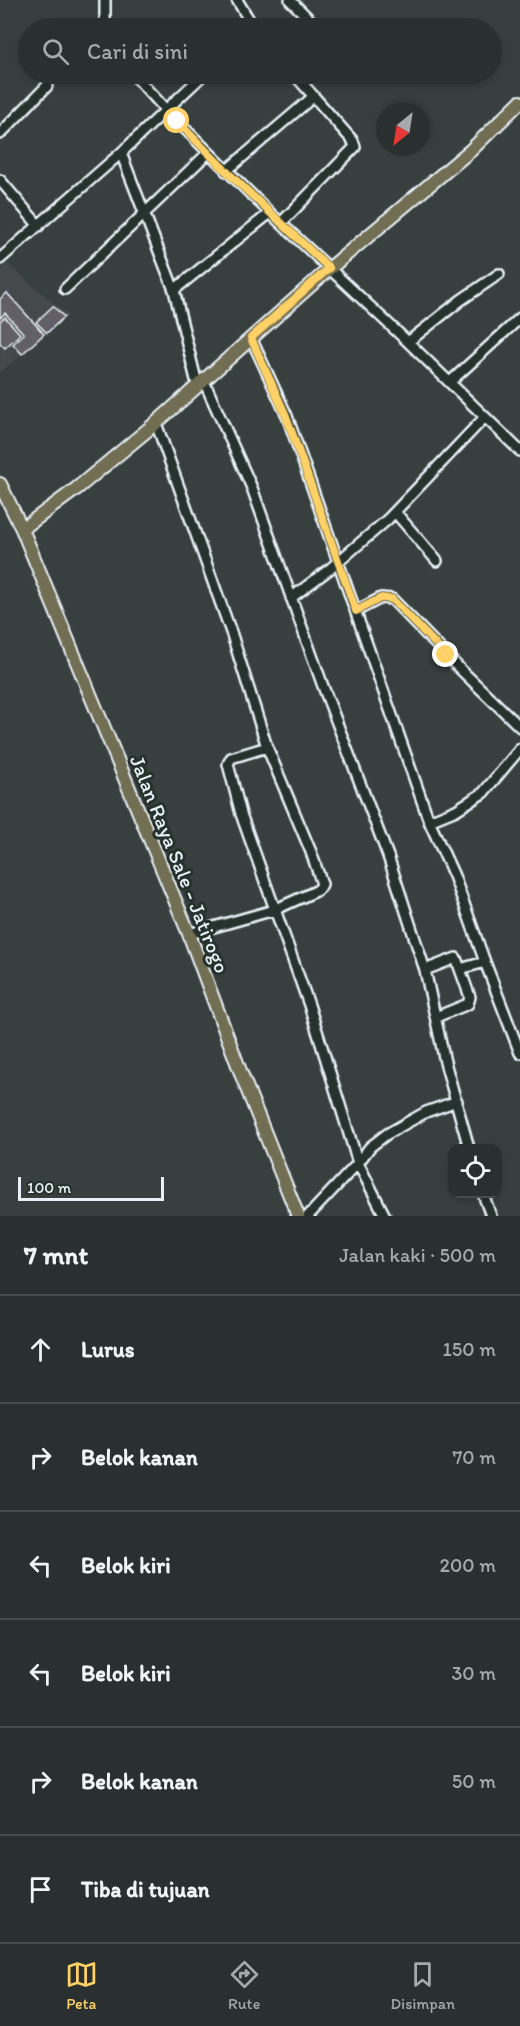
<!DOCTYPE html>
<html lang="id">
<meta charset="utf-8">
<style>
:root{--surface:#2a302f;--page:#363c3b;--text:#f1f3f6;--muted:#a5a9aa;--line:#464b4b;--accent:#ffd166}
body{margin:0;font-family:Itim,sans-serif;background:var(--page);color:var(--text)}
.controls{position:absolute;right:18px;bottom:18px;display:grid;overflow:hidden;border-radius:12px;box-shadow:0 3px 9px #0003}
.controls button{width:54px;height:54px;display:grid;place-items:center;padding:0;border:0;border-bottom:2px solid var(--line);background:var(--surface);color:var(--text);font:30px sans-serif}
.compass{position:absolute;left:376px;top:102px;width:54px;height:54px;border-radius:50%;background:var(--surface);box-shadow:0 3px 9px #0003;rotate:210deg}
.scale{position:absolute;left:18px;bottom:15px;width:146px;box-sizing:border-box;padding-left:6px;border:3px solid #e8f1f8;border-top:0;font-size:16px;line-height:21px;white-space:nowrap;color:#e8f1f8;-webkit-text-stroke:4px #26332d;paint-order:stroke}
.stop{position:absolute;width:18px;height:18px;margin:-14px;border:4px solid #ffd166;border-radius:50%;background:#fff}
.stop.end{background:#ffd166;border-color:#fff;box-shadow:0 2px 6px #0008}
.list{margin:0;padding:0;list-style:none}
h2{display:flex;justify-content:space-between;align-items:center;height:78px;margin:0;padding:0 24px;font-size:26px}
h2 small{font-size:20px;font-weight:400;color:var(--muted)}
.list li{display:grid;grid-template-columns:39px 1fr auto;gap:18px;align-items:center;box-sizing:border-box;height:108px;padding:0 24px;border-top:2px solid var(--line)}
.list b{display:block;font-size:22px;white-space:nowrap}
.list em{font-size:20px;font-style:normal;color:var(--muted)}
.icon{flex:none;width:33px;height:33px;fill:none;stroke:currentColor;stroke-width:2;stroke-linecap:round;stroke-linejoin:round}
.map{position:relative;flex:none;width:520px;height:1216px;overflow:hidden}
.search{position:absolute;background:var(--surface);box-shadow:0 3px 9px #0003;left:18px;right:18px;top:18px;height:66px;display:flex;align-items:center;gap:15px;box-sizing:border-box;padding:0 21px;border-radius:33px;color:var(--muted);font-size:22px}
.sheet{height:726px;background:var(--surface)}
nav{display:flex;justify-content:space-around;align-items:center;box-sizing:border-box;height:84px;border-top:2px solid var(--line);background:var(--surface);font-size:16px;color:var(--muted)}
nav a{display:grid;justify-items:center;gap:3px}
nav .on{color:var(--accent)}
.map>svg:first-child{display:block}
.built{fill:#45494c}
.building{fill:#625e69;stroke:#e8f1f8;stroke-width:1.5}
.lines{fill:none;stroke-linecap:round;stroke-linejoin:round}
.minor-casing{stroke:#e8f1f8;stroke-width:14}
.major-casing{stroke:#e8f1f8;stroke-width:16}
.minor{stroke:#26332d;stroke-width:9}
.major{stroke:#726e52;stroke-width:12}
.route{stroke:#ffd166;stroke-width:8}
.labels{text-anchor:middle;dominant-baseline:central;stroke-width:6;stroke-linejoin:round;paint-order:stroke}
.street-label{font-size:21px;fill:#e8f1f8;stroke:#26332d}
</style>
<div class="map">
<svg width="520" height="1216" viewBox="0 0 520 1216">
<rect width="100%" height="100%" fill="#38403f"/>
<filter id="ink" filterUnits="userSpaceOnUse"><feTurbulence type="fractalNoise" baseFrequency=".0167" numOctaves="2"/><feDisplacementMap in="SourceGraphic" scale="12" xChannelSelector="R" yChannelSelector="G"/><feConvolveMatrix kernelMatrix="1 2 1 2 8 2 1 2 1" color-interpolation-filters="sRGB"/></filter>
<g filter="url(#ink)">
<path class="built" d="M 5,262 L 68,315 L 47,335 L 0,372 L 0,267 Z"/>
<path class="building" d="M 7,293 L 44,334 L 22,354 L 13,344 L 24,334 L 5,313 L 0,318 L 0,299 Z
M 53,306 L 64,317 L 47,333 L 36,322 Z
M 5,317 L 20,334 L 5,348 L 0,343 L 0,321 Z"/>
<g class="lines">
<defs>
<path id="minor" d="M 105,0 L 105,22 L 107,28
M 237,0 L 254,28
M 290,0 L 318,28
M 133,74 L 166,110 L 204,74
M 0,134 L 47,86
M 121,153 L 174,290 L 197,384
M 226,171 L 313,97
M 0,180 L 39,226
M 281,223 L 355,147 L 353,141 L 294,74
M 0,259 L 121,153 L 166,110 L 270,213 L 408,342 L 520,451
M 65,289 L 208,153
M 174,290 L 270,213
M 251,338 L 287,416 L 429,821 L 454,876 L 485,962 L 460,969
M 408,342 L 461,300 L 499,274
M 203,379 L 252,488 L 324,689 L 388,856 L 425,970 L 445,1062 L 469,1148
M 450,382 L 520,318
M 156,423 L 232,635 L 267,747 L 311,852 L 322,884 L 320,888 L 316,891 L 274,910 L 189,934
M 395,512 L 437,561
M 291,598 L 331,568 L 388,519 L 485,417
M 356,611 L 381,598 L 392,599 L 459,668 L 520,727
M 267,747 L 231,758 L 228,764 L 241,814 L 309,1005 L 358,1163 L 385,1216
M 429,821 L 456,810 L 483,793 L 520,749
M 485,962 L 520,1053
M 425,970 L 456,958 L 470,997 L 468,1004 L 436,1017
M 483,1194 L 491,1216
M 308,1216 L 358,1163 L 370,1147 L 387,1134 L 426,1112 L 457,1101"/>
<path id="major" d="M 0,484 L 22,529 L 189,934 L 242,1076 L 298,1216
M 22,529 L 76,489 L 156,423 L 329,269 L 471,150 L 520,102"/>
</defs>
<use href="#minor" class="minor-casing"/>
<use href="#major" class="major-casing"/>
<use href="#minor" class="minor"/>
<use href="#major" class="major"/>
</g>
</g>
<g class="lines" filter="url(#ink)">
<path class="route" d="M 177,121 L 226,171 L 329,268 L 251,338 L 286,416 L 356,611 L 381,598 L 392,599 L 446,655"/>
</g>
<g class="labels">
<g class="street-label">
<text transform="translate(180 864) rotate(68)">Jalan Raya Sale - Jatirogo</text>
</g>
</g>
</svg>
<div class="controls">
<button><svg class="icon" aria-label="locate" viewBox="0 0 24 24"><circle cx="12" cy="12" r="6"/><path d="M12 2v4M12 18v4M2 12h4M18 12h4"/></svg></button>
</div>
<svg class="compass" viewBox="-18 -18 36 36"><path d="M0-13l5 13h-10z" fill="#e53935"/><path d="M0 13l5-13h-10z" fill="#a5a9aa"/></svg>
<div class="scale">100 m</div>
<div class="stop" style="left:177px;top:121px"></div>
<div class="stop end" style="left:446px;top:655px"></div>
<div class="search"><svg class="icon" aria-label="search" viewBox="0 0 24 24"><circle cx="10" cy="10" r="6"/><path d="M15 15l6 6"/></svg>Cari di sini</div>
</div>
<section class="sheet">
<h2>7 mnt<small>Jalan kaki · 500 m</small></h2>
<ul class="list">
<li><svg class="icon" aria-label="ahead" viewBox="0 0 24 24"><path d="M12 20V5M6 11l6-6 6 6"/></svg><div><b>Lurus</b></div><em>150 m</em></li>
<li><svg class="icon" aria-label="right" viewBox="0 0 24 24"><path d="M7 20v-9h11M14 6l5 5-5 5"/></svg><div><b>Belok kanan</b></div><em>70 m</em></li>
<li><svg class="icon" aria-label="left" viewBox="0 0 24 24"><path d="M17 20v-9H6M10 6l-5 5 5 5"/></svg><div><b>Belok kiri</b></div><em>200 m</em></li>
<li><svg class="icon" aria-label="left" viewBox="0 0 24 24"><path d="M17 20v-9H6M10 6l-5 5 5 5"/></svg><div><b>Belok kiri</b></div><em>30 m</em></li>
<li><svg class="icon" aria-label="right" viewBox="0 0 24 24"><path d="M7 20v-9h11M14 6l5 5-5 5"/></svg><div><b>Belok kanan</b></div><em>50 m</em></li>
<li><svg class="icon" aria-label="arrive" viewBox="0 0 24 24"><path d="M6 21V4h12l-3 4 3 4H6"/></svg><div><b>Tiba di tujuan</b></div></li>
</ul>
</section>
<nav>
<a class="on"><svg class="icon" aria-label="map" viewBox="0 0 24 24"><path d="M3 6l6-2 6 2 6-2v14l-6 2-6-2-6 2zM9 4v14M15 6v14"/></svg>Peta</a>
<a><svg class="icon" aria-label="directions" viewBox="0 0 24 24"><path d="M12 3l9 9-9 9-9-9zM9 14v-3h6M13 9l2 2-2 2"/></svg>Rute</a>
<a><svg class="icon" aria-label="saved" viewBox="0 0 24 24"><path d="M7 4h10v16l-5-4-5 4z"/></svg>Disimpan</a>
</nav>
